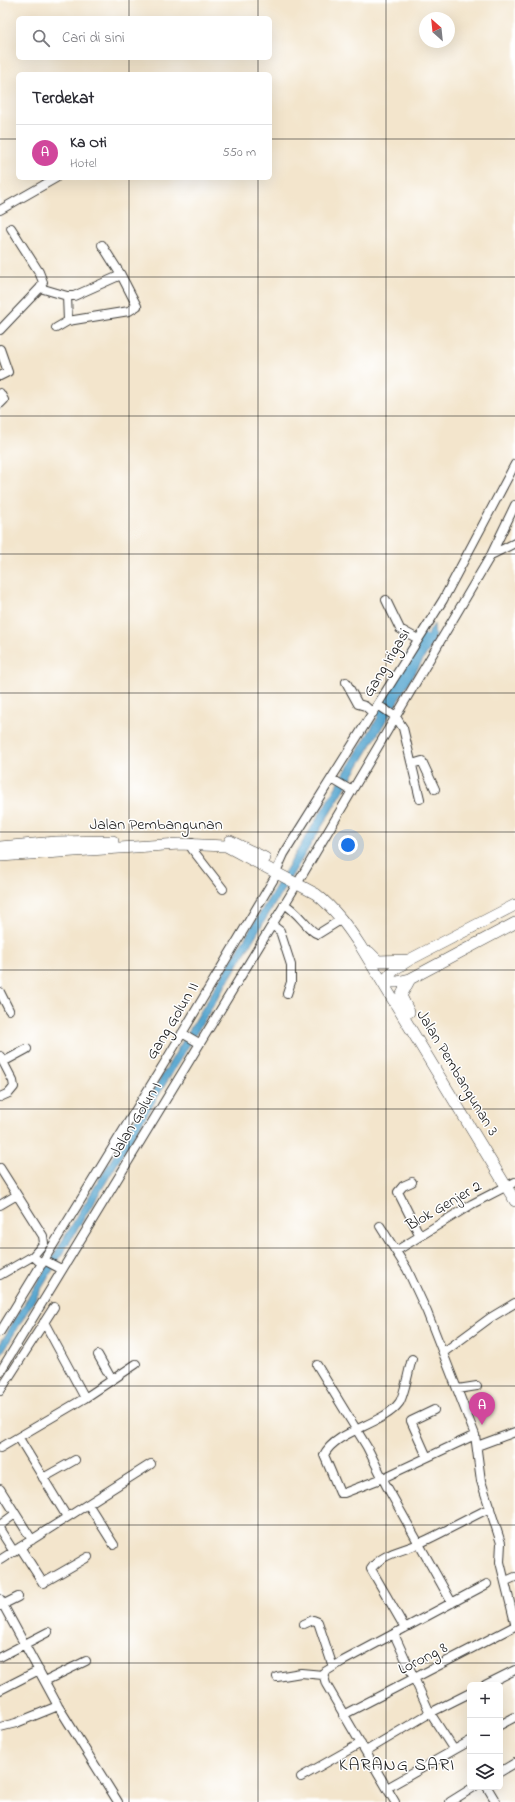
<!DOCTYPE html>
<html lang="id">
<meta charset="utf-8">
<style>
:root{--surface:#fff;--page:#f7f7f7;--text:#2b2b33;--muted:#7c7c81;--line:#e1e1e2;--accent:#2563eb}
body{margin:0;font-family:"Indie Flower",sans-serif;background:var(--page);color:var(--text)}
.controls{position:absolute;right:12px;bottom:12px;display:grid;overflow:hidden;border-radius:6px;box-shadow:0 4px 16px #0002}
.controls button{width:36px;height:36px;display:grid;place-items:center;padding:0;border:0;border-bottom:1px solid var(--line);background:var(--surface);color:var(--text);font:20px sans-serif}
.compass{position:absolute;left:419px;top:12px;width:36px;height:36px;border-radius:50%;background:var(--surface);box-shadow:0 4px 16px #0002;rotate:333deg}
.you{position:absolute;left:348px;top:845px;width:14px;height:14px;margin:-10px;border:3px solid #fff;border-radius:50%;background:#1a73e8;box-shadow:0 0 0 6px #1a73e833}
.badge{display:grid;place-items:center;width:26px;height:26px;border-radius:50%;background:var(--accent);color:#fff;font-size:13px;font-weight:700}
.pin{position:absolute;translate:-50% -33px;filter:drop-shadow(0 1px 2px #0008)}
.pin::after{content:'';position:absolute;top:21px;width:14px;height:12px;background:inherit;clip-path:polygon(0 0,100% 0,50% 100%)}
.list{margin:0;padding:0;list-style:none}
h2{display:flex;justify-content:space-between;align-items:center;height:52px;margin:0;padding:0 16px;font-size:17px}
h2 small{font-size:13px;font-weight:400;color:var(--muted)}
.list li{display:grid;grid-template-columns:26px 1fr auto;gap:12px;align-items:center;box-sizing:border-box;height:56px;padding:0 16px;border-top:1px solid var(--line)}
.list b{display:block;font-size:15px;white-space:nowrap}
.list p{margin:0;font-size:13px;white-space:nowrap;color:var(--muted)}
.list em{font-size:13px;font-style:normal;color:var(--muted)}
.icon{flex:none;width:22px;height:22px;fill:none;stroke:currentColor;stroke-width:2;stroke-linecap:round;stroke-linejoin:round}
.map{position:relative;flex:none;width:515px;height:1802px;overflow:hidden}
.search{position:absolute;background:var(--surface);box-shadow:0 4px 16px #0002;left:16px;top:16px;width:256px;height:44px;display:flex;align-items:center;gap:10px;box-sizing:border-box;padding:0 14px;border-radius:6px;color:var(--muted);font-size:15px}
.panel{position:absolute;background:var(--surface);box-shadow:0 4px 16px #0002;left:16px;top:72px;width:256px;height:108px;border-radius:6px}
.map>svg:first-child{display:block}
.water{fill:#55a5cf;stroke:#386076}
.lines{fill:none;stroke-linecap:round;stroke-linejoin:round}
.river{stroke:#55a5cf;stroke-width:13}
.street-casing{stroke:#3c3a36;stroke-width:10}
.secondary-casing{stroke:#3c3a36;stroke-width:12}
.street{stroke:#fff;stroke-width:8}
.secondary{stroke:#fff;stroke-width:11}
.grid{fill:none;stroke:#1c1c1c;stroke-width:1;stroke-opacity:0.55}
.labels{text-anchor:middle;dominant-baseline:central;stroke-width:3;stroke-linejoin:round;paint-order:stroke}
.street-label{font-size:16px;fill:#1c1c1c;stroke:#fff}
.quarter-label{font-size:18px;letter-spacing:1px;fill:#1c1c1c;stroke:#fff}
</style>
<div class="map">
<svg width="515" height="1802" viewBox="0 0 515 1802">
<rect width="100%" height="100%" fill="#fff"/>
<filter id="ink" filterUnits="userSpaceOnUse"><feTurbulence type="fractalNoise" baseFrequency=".025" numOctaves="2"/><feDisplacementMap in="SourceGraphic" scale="8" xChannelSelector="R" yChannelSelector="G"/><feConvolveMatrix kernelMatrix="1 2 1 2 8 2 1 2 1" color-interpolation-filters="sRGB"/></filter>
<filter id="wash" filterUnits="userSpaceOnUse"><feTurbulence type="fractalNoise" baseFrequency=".012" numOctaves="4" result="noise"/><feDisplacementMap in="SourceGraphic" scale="16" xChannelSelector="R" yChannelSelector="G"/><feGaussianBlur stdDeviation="0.9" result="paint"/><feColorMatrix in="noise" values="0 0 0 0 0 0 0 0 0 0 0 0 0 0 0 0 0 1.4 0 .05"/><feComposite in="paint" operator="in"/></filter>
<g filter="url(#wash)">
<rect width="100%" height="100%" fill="#f3e5cc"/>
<path class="water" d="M 434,624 L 435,640 L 0,1357 L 0,1344 Z"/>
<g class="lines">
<path class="river" d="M 382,712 L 422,640"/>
</g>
</g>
<g filter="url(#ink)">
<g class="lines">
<defs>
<path id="street" d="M 0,210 L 56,178
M 40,288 L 67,296 L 74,296 L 121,275
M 67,296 L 68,321 L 129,311 L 137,306 L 121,275 L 102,245
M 56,328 L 68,321
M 0,330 L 40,288 L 43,282 L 39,272 L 11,228
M 0,349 L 8,372 L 0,376
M 0,393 L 4,400 L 0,404
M 491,555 L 515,543
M 386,600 L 400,629 L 418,639
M 346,682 L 358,704 L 365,706 L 373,713
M 378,705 L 396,717 L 403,728 L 420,799
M 412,764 L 422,761 L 435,789
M 332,779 L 352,791
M 192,843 L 192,849 L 223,889
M 300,879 L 491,555 L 515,505
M 284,904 C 299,912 308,931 318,934 L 342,919
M 272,925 L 280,931 L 291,965 L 291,982 L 287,994
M 0,992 L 9,1010
M 182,1033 L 199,1043
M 0,1056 L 13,1081 L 14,1087 L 9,1093 L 0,1097
M 3,1062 L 27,1049
M 0,1168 L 43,1236 L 44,1243 L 33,1256 L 42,1264
M 412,1182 L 403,1186 L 398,1192 L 420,1236
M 0,1205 L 17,1195
M 380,1226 L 407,1269 L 427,1312 L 475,1435 L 481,1481 L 501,1543 L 500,1562 L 515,1623
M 396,1251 L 472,1204 L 515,1182
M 44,1260 L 61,1269
M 0,1275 L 33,1256
M 44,1322 L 85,1398
M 0,1332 L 168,1057 L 275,877 L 276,872 L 284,854 L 443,600 L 515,464
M 444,1352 L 490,1318 L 515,1303
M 98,1355 L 112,1380
M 412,1359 C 409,1368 404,1397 399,1403 C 383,1425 336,1430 324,1455 L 340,1493 L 344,1493 L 383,1478 L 475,1435
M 317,1365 L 367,1447 L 386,1485 L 452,1603
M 0,1372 L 297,884
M 458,1389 L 477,1386
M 0,1391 L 54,1307
M 19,1438 L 67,1517
M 477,1446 L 515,1432
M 0,1448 L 85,1398 L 136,1364
M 427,1457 L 411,1421 L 434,1410
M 43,1478 L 75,1460
M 0,1489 L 32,1540
M 88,1504 L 114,1545
M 0,1525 L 15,1514
M 0,1530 L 14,1552
M 20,1547 L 43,1583 L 88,1557
M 0,1560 L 151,1464
M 506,1581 L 515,1577
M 0,1599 L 58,1706 L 118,1802
M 0,1606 L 18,1597
M 304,1624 L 313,1620 L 318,1622 L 333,1667
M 405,1628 L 371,1569 C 382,1553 404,1551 420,1543 C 444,1532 467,1519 490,1508
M 394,1634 L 430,1713 L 454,1750
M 0,1657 L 48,1632
M 277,1677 L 301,1673 L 323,1675
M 45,1681 L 86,1661
M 485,1685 L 515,1670
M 0,1690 L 39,1670
M 343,1715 L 515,1626
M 500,1725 L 515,1717
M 0,1727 L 16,1723 L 58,1706
M 366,1751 L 430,1713 L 470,1693
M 500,1772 L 515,1763
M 301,1777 L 361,1743
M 487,1787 L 496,1802
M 387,1788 L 470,1741
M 395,1802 L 326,1684 L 323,1673 L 343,1661 L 487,1584
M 450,1802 L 474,1787"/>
<path id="secondary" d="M 230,841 L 265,858
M 0,847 L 56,842 L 113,841
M 0,856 L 179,844 L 226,846 L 316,894 C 335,909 348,927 361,947 L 515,1201
M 369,952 L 378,961 L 409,960
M 383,982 L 395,969 L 409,960 L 515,905
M 383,982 L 397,982 L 410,979 L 515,923
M 409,1012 L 401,996 L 410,979"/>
</defs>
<use href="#street" class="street-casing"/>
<use href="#secondary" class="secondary-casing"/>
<use href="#street" class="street"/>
<use href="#secondary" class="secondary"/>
</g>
</g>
<path class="grid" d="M 129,0 L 129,18M 258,0 L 258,18M 386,0 L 386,1802M 129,58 L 129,74M 258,58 L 258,74M 0,139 L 18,139M 270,139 L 515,139M 129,178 L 129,1802M 258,178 L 258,1802M 0,277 L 515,277M 0,416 L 515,416M 0,554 L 515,554M 0,693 L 515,693M 0,832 L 515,832M 0,970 L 515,970M 0,1109 L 515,1109M 0,1248 L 515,1248M 0,1386 L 515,1386M 0,1525 L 515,1525M 0,1663 L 515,1663"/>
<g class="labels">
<g class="street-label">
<text transform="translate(387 663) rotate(-59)">Gang Irigasi</text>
<text x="156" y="825">Jalan Pembangunan</text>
<text transform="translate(173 1021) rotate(-59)">Gang Golun II</text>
<text transform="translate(457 1073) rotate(59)">Jalan Pembangunan 3</text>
<text transform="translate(136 1120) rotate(-59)">Jalan Golun I</text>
<text transform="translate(444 1206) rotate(-30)">Blok Genjer 2</text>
<text transform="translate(423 1659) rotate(-27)">Lorong 8</text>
</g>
<g class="quarter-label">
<text x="397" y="1766">KARANG SARI</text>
</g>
</g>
</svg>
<div class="controls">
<button>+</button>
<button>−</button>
<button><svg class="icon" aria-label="layers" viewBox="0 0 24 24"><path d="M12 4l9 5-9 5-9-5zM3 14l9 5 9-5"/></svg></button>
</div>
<svg class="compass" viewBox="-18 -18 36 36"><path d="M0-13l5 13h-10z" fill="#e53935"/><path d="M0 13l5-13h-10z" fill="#7c7c81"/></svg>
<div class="you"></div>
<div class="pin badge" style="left:482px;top:1425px;background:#d1479c">A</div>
<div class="search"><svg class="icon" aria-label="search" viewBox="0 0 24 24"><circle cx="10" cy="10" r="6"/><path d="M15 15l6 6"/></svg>Cari di sini</div>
<section class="panel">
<h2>Terdekat<small></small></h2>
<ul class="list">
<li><span class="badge" style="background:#d1479c">A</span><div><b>Ka Oti</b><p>Hotel</p></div><em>550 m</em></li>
</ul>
</section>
</div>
